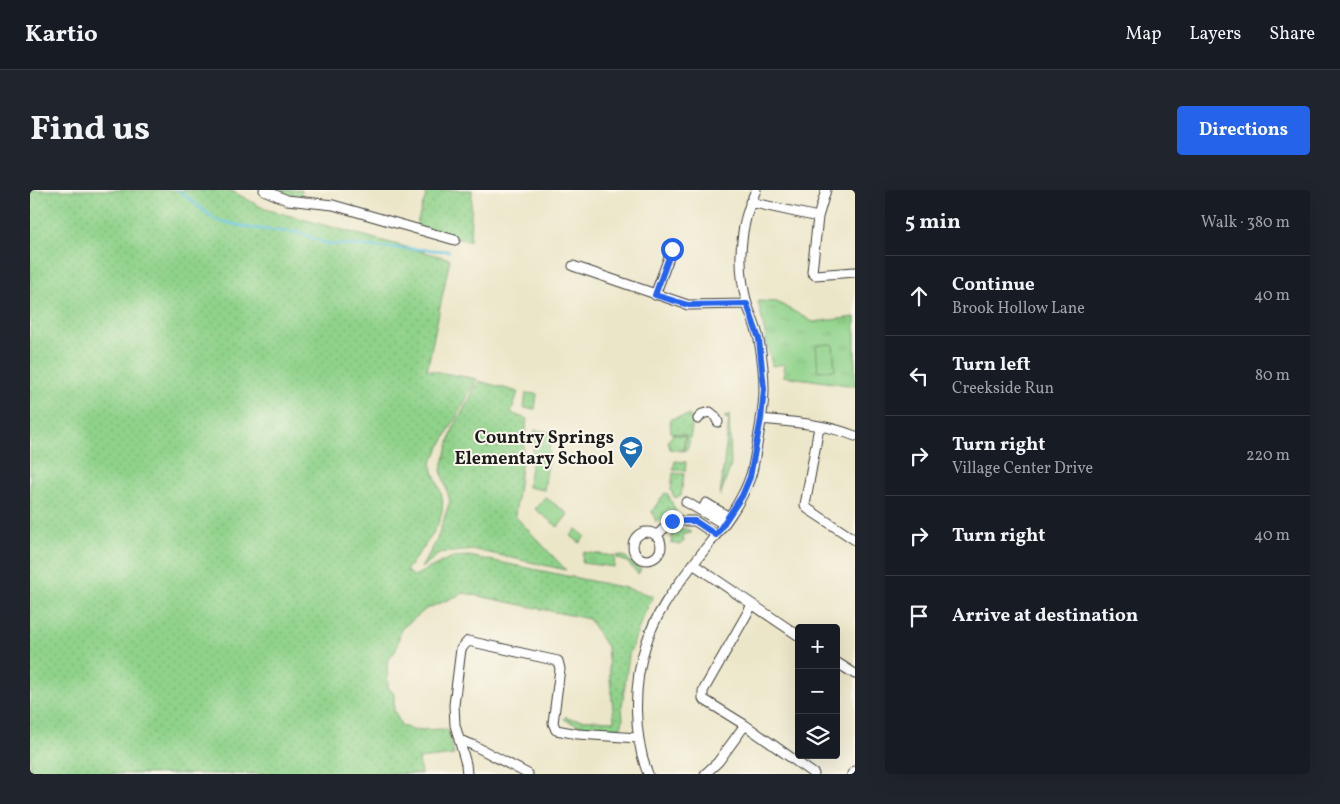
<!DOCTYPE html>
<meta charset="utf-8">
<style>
:root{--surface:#171b24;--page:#20242c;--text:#f1f3f6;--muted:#9ea1a6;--line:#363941;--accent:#2563eb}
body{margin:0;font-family:Vollkorn,serif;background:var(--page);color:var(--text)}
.controls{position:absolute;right:15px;bottom:15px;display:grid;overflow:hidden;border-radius:5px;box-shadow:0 5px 20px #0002}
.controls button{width:45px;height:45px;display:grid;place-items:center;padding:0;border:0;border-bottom:1px solid var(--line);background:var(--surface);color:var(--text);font:25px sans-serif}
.stop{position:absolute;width:15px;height:15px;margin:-11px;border:4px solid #2563eb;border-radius:50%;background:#fff}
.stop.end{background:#2563eb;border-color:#fff;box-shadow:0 1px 5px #0008}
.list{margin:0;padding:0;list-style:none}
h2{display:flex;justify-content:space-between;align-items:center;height:65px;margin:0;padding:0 20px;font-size:21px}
h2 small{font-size:16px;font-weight:400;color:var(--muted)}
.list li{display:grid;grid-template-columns:32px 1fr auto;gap:15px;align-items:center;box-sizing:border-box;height:80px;padding:0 20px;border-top:1px solid var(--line)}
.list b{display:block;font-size:19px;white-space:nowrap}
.list p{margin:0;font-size:16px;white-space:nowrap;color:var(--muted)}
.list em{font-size:16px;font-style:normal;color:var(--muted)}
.icon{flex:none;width:28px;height:28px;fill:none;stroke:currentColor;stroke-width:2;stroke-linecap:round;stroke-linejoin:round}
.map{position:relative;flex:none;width:825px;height:584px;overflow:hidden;border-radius:5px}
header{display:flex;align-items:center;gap:30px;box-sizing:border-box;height:70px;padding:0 25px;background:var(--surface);border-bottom:1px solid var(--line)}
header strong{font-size:24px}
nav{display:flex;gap:28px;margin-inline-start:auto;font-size:18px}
.intro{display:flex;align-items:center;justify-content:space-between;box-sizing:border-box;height:120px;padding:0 30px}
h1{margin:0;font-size:35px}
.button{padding:12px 22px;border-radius:5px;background:var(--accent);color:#fff;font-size:18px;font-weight:700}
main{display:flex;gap:30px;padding:0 30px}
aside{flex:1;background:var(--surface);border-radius:5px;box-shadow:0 5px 20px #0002}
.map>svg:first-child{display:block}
.grass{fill:url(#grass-dots);stroke:#567753}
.park{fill:url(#park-tufts);stroke:#567753}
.garden{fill:#8fd28a;stroke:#567753}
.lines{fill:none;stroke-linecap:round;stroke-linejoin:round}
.stream{stroke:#64c4e3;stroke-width:2.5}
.minor-casing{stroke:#3b3a36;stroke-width:11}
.minor{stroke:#fff;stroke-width:9}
.route{stroke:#2563eb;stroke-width:6}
.labels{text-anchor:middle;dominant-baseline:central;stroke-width:4;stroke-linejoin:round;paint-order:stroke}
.poi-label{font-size:18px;font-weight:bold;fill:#1c1c1c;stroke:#fbf7ec;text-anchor:end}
</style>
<header>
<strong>Kartio</strong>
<nav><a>Map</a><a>Layers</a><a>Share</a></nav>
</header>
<div class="intro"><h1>Find us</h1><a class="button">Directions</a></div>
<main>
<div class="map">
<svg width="825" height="584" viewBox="0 0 825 584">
<defs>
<pattern id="grass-dots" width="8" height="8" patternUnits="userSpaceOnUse" patternTransform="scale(1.25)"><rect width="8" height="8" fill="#8fd28a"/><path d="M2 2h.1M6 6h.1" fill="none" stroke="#7bb476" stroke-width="1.8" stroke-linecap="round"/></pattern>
<pattern id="park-tufts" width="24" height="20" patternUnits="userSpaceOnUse" patternTransform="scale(1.25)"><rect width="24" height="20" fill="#8fd28a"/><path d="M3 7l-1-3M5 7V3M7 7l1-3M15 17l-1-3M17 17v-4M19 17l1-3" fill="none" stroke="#7bb476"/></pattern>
</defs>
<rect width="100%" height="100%" fill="#fbf7ec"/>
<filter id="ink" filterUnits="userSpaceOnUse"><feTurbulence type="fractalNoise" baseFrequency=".02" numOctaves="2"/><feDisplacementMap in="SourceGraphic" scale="10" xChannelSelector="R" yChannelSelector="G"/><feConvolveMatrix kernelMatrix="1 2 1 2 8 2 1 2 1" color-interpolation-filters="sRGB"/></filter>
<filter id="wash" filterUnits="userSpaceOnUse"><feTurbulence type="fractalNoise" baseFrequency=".0096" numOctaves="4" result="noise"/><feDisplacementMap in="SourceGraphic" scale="20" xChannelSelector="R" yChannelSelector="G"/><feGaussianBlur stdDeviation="1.12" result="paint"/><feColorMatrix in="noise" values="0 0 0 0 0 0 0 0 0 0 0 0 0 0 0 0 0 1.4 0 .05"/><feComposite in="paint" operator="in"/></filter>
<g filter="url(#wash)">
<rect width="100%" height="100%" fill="#ece6c9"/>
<path class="grass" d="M 0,0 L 200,0 L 235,19 L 420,69 L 397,180 L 447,189 L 401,273 C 403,286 410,295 412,307 C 417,334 390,360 376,381 L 384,386 L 422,367 L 439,366 L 596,398 L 623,406 L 613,427 L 599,465 L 592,516 L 593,530 L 591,537 C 575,540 548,538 534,529 L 536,526 L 538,529 L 584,531 L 577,457 L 559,429 L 434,403 L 396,419 L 371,439 L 366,460 L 357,472 L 358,497 L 364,504 L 364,520 L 371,535 L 382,540 L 418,539 L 424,565 L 389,569 L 391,584 L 1,584 L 0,578 Z
M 244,0 L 272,0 L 271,7 L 257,5 Z
M 393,0 L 442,0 L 440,52 L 386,36 L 396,5 Z
M 449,191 L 488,202 L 481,223 L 497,229 L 485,326 L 536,380 L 446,360 L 410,363 L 391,378 L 406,352 L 420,311 L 411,280 L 423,239 Z
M 699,224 L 701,275 L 690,306 L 699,230 L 694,227 Z
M 659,225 L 663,232 L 658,258 L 654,261 L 656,245 L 641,243 L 640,229 Z
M 645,271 L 656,272 L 655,281 L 643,280 Z
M 643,283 L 654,284 L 651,305 L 645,308 L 641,301 Z
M 635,303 L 638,304 L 646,322 L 626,332 L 622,321 Z
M 649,339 L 656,339 L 661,341 L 661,343 L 653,345 L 654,351 L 650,355 L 641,353 L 642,345 Z
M 588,365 L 596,367 L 602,374 L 611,379 L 608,384 L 597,372 L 587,368 Z"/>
<path class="park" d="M 728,111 L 747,112 L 783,132 L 825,127 L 825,196 L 753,186 L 755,174 L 742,176 Z
M 496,203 L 507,204 L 505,219 L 494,218 Z
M 643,244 L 655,246 L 653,261 L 640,259 L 638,251 Z
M 553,362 L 585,366 L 584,377 L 552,373 Z"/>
<path class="garden" d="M 803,154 L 805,180 L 788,181 L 786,155 Z
M 505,240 L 522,242 L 518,270 L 502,268 Z
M 502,269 L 518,272 L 514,300 L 498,297 Z
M 515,307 L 538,324 L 528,337 L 505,319 Z
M 546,339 L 555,346 L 550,353 L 541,346 Z"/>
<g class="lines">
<path class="stream" d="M 148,0 L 186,30 L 221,38 L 270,43 L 298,54 L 419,61"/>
</g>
</g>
<g filter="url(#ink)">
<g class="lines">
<defs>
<path id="minor" d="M 234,0 L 257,10 L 303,15 L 425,50
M 796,0 L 788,27 L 782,82 L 785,85 L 825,82
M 720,12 L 788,27
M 543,76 L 658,115 L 717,114
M 625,105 L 642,59
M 668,229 L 672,224 L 680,222 L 685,226 L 688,232
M 731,229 C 762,232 796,234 825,246
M 789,237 L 775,315 L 778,319 L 825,350
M 656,312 L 694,334
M 672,321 L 676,313 L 699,327
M603 356a14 14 0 1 1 28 0a14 14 0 1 1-28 0Z
M 626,346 L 642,331 L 665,331 L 686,345
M 663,374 L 769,446
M 722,415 L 673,501 L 673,509 L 715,535 L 784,584
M 806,472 L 825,484
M 429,550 L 443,555 L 498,584
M 437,584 L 436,574 L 425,535 L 424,515 L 431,459 L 438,451 L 528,471 L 530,479 L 523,533 L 526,540 L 548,544 L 608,548
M 618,584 C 603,546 603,493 616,454 C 625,424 645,398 664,373 C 685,346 710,318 721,285 C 724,275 725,265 727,255 C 730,237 734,218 734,199 C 734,183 732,166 729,150 C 727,138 721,126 717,114 C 707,77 709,35 726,0
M 675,584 L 688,572 L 715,535
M 822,584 L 825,581"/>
</defs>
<use href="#minor" class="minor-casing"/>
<use href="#minor" class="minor"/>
</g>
</g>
<g class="lines" filter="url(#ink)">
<path class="route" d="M 642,59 L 625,105 L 658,115 L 717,114 L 729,149 L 734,199 L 731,229 L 720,287 L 712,306 L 686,345 L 665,331 L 642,331"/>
</g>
<defs>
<symbol id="school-pin" viewBox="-11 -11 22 30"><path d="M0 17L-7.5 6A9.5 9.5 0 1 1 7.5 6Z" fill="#1f6fb2" stroke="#fbf7ec"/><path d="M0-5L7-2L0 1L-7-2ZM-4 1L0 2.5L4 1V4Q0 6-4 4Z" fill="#fff"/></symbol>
</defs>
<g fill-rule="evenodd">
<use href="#school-pin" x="587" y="244" width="28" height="38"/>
</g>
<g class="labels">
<g class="poi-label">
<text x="584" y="248">Country Springs<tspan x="584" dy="21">Elementary School</tspan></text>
</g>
</g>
</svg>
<div class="controls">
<button>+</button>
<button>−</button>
<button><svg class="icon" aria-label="layers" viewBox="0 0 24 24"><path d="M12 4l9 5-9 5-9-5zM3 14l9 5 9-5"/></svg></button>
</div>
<div class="stop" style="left:642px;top:59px"></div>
<div class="stop end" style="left:642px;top:331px"></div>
</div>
<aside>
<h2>5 min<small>Walk · 380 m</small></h2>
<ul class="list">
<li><svg class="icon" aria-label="ahead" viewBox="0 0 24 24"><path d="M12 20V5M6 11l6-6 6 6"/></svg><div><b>Continue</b><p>Brook Hollow Lane</p></div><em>40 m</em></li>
<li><svg class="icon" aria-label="left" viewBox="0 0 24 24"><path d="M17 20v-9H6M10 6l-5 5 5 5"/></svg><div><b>Turn left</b><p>Creekside Run</p></div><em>80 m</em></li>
<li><svg class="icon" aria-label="right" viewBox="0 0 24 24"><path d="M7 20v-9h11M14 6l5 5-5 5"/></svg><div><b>Turn right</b><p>Village Center Drive</p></div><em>220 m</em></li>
<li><svg class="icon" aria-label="right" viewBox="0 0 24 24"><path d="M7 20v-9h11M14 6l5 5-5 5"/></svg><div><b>Turn right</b></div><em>40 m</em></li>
<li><svg class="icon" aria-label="arrive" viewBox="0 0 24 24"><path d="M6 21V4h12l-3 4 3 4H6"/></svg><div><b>Arrive at destination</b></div></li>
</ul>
</aside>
</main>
